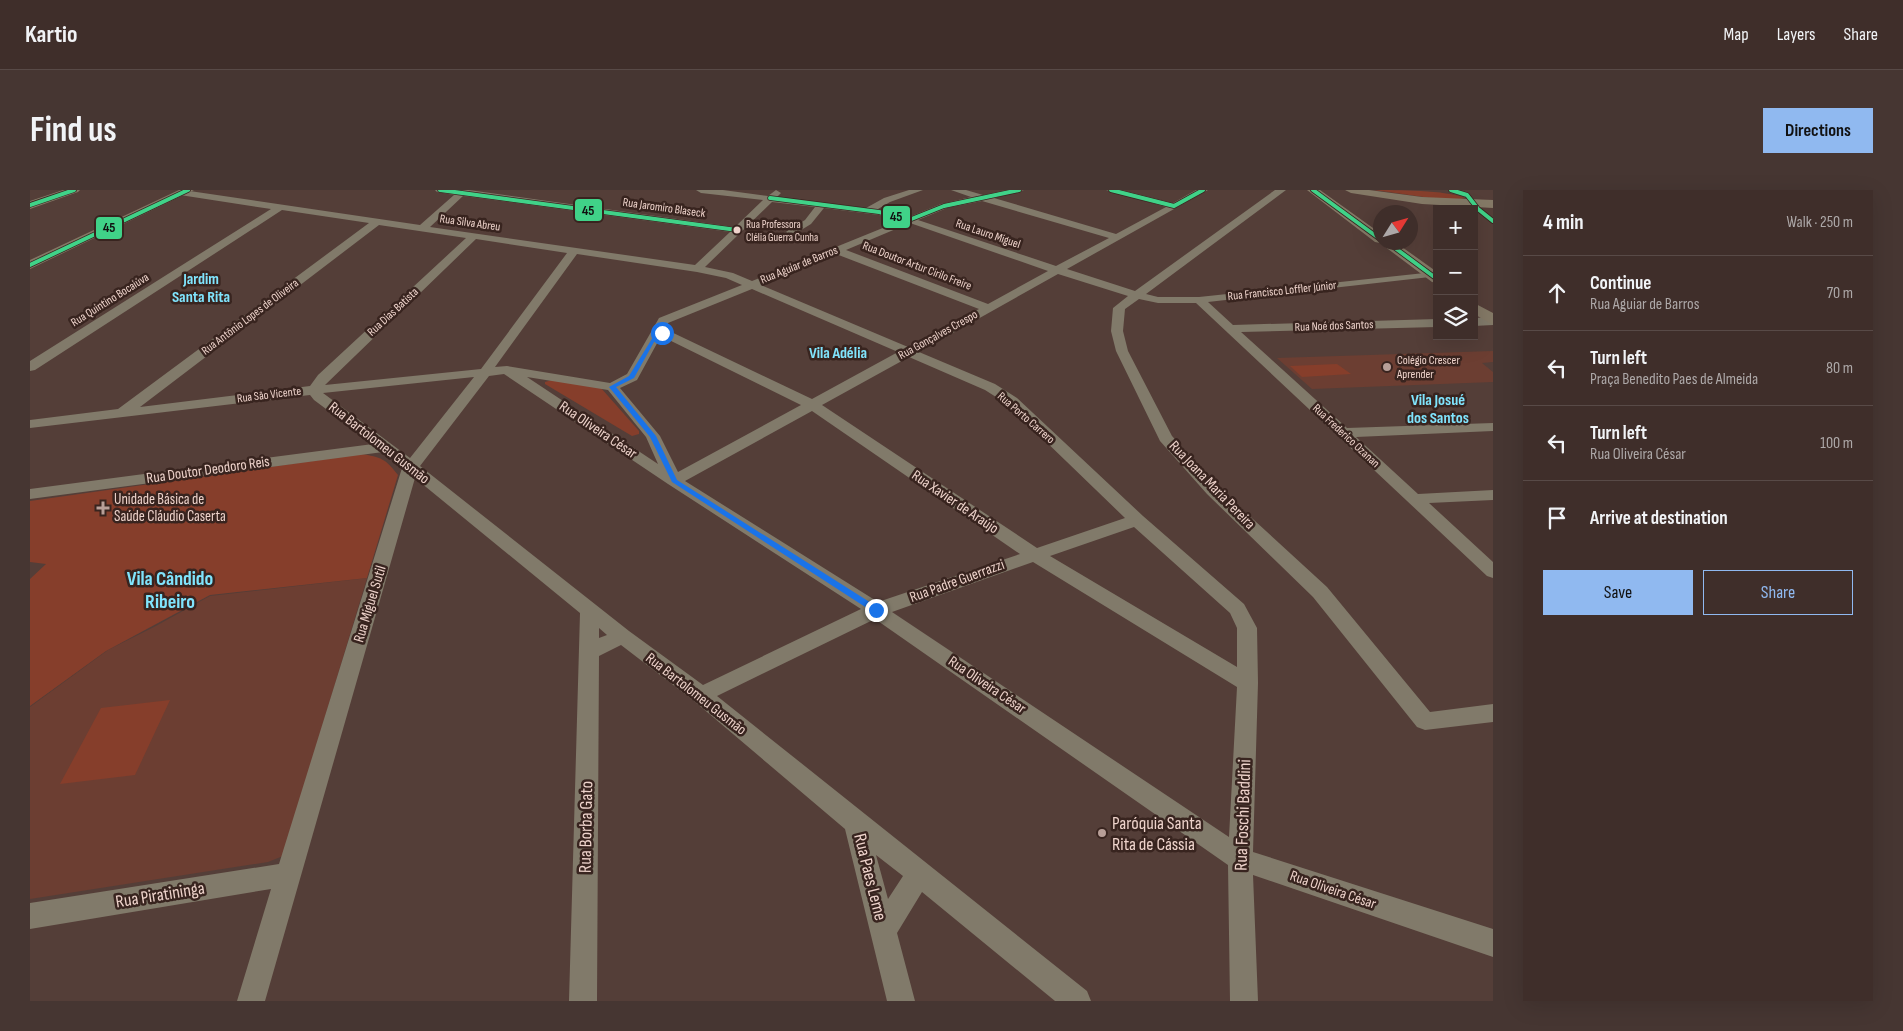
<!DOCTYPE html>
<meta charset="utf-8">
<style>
:root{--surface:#3f2e2a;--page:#463632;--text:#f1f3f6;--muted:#ada8a8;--line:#584a47;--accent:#90b9f0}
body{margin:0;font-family:"Sofia Sans Condensed",sans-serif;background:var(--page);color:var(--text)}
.controls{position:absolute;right:15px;top:15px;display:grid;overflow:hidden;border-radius:0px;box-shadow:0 5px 20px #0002}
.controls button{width:45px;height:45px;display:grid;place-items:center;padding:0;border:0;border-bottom:1px solid var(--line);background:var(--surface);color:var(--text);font:25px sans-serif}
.compass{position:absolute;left:1343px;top:15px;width:45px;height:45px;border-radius:50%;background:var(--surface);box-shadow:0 5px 20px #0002;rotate:53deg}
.stop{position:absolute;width:15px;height:15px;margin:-11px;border:4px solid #1a73e8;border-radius:50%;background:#fff}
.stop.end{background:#1a73e8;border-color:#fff;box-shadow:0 1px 5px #0008}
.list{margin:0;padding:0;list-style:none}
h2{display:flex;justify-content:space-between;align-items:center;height:65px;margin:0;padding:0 20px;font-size:21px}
h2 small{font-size:16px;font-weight:400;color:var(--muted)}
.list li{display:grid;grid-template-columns:32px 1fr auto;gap:15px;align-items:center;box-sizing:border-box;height:75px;padding:0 20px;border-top:1px solid var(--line)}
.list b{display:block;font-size:19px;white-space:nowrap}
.list p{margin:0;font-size:16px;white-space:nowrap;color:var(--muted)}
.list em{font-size:16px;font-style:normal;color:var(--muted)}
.actions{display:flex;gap:10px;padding:15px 20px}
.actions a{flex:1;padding:11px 0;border:1px solid var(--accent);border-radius:0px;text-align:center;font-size:18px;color:var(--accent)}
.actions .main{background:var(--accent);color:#111}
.icon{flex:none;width:28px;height:28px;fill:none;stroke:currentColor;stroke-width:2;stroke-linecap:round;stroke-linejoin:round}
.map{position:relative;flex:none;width:1463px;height:811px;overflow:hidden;border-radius:0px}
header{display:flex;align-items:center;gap:30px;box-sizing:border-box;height:70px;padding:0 25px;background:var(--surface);border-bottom:1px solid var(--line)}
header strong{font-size:24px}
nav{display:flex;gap:28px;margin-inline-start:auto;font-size:18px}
.intro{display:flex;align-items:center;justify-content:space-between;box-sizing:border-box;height:120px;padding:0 30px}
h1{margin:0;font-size:35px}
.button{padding:12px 22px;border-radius:0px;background:var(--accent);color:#111;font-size:18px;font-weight:700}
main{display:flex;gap:30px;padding:0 30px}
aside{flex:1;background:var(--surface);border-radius:0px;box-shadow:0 5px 20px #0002}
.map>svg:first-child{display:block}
.built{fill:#6c3e32}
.green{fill:#863e2b}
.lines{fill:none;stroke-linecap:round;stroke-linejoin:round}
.minor{fill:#817a6a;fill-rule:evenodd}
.major{fill:#847966;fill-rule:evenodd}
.bus-1-casing{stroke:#38241f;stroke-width:5.5}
.bus-1{stroke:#40d288;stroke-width:4}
.route{fill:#1a73e8}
.bus-dot{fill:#eed3cb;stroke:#38241f;stroke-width:2}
.poi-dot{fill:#b89f98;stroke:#38241f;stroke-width:2}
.labels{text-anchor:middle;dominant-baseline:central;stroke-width:5;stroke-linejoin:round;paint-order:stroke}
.far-bus-label{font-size:11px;fill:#eed3cb;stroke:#38241f;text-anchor:start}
.far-street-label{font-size:12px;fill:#eed3cb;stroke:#38241f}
.far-poi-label{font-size:12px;fill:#eed3cb;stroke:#38241f;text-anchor:start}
.street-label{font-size:15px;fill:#eed3cb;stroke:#38241f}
.poi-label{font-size:15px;fill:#eed3cb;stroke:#38241f;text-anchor:start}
.far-district-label{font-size:16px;font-weight:bold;fill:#80e4fd;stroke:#38241f}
.near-street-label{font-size:18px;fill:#eed3cb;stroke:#38241f}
.near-poi-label{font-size:18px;fill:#eed3cb;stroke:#38241f;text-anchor:start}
.district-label{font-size:20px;font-weight:bold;fill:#80e4fd;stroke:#38241f}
.line-badge{stroke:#38241f;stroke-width:2}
.pale-badge-label{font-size:14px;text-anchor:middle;font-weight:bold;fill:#111}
</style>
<header>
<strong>Kartio</strong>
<nav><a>Map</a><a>Layers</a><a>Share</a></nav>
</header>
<div class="intro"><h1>Find us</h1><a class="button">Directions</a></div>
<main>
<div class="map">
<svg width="1463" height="811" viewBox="0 0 1463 811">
<rect width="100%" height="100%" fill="#543e38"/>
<path class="built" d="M 1463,161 L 1463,172 L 1452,173 L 1463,182 L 1463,192 L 1282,199 L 1247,168 Z
M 337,388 L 253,666 L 238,672 L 0,709 L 0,517 L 78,460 L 124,437 L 180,406 Z"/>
<path class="green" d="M 1344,0 C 1367,0 1416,0 1435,8 L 1422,11 Z
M 1307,174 L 1321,184 L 1272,187 L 1260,176 Z
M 522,190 L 571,198 L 609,241 L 609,244 L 602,246 L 515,194 L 515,192 Z
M 331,264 C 351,267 356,269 368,285 L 337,388 L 180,405 L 76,461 L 0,516 L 0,389 L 16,374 L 0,372 L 0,311 Z
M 140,510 L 105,585 L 30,594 L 71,518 Z"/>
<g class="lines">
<path class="minor" d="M 153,0 L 390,35 L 424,5 L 407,2 L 405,0 L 439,0 L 705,37 L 733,10 L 671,3 L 666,0 L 693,0 L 738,6 L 746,0 L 751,3 L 747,7 L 836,18 L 854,8 L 879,0 L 893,0 L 860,12 L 848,19 L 879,27 L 911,14 L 941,7 L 921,0 L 936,0 L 953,5 L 976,0 L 994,0 L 964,8 L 1086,44 L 1136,17 L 1076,0 L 1092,0 L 1143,13 L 1166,0 L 1178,0 L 1037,79 L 1105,101 L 1245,0 L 1256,0 L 1116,104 L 1128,107 L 1169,107 L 1404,82 L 1406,84 L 1404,86 L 1400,87 L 1178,112 L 1203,135 L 1407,129 L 1407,137 L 1211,142 L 1317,238 L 1463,233 L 1463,241 L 1326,247 L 1388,304 L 1463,300 L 1463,310 L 1399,313 L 1463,372 L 1463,388 L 1457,386 L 1166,113 L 1128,113 L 1109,109 L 1095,119 L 1093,141 L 1098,161 L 1142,246 L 1189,298 L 1297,397 L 1400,522 L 1463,514 L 1463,532 L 1395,540 L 1387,537 L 1283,407 L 1177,304 L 1130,251 L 1086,161 L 1081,141 L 1083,118 L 1098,106 L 1028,84 L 889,162 L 965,194 L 987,208 L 1113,326 L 1214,414 L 1227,438 L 1228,493 L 1223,662 L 1463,739 L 1463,767 L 1223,685 L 1228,811 L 1200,811 L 1198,675 L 845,429 L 687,506 L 1057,801 L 1061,811 L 1025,811 L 892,702 L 867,743 L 885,811 L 857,811 L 815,639 L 664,511 L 591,455 L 569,466 L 567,811 L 539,811 L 550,423 L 385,288 L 235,811 L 207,811 L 241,699 L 0,739 L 0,713 L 249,674 L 372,278 L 353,262 L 0,309 L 0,299 L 343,254 L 284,210 L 280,205 L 0,238 L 0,230 L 88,219 L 339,33 L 252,20 L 5,180 L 0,181 L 0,171 L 241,19 L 150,5 L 150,1 ZM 433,6 L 700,42 L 665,75 L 400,37 ZM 952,11 L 1079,48 L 1026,76 L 888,30 L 917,18 ZM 742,12 L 785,17 L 775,30 L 751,45 L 751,49 L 755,50 L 781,34 L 794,18 L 849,25 L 870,31 L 722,91 L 703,83 L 675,77 ZM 880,33 L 1018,81 L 958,114 L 816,60 ZM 349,35 L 436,48 L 288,185 L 280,196 L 110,217 ZM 446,49 L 537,63 L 451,179 L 295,195 ZM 547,64 L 667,82 L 696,88 L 712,95 L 629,128 L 597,184 L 580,193 L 477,176 L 465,177 ZM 806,64 L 949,119 L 878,157 L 731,95 ZM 722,99 L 868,162 L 782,209 L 635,139 L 638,133 ZM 631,146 L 771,215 L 648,282 L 630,246 L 590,198 L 607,190 ZM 879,167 L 955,200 L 977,214 L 1095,328 L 1007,358 L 792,215 ZM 474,184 L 638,294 L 831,419 L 673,495 L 599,441 L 390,276 L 459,186 ZM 444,187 L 380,268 L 293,203 ZM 497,187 L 578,200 L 616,247 L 628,274 ZM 782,221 L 990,364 L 848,412 L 655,291 ZM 1104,337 L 1200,423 L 1207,438 L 1207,477 L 1020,366 ZM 1003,372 L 1207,497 L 1199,647 L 862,422 ZM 569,438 L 577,445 L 569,448 ZM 846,665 L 873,686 L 858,709 Z
M 1463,127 L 1463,135 L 1444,136 L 1444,128 Z"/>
<path class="major" d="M 33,0 L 50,0 L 48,2 L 0,19 L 0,11 Z
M 149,0 L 164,0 L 0,79 L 0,70 Z
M 1277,0 L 1290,0 L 1350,43 L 1350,52 L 1365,52 L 1407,82 L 1407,93 L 1402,92 L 1350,53 L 1345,52 Z
M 1315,0 L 1339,0 L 1392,7 L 1463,10 L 1463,18 L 1392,14 L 1321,3 Z
M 1444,113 L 1463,123 L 1463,135 L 1444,124 Z"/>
<defs>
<path id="bus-1" d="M 410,0 L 707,40
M 1081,0 L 1144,16 L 1173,0
M 1283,0 L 1350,49
M 1421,0 L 1437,5 L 1448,19 L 1463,31
M 740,8 L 849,22 L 879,30 L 914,16 L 989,0
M 0,15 L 44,0
M 1357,52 L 1407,89
M 0,75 L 158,0"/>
</defs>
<use href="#bus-1" class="bus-1-casing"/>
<use href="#bus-1" class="bus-1"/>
</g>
<path class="route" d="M 628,139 L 635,143 L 629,143 L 604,188 L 586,197 L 626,246 L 647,290 L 849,418 L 849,422 L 843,422 L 642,292 L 620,247 L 579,197 L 599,186 Z"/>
<circle class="bus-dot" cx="707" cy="40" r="4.5"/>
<g class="poi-dot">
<circle cx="1357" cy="177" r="5"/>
<path d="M70.5 310.5h5v5h5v5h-5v5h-5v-5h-5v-5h5z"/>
<circle cx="1072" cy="643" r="5"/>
</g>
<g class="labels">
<g class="far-bus-label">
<text x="716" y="34">Rua Professora<tspan x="716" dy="13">Clélia Guerra Cunha</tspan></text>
</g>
<g class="far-street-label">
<text transform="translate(634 18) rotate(8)">Rua Jaromiro Blaseck</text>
<text transform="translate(440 33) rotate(8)">Rua Silva Abreu</text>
<text transform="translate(958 44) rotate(19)">Rua Lauro Miguel</text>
<text transform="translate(769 75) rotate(-22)">Rua Aguiar de Barros</text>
<text transform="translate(887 76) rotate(21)">Rua Doutor Artur Cirilo Freire</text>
<text transform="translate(1252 101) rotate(-6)">Rua Francisco Loffler Júnior</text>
<text transform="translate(80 110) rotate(-32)">Rua Quintino Bocaiúva</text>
<text transform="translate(363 122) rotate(-43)">Rua Dias Batista</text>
<text transform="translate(220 127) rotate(-37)">Rua Antônio Lopes de Oliveira</text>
<text transform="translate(1304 136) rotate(-2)">Rua Noé dos Santos</text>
<text transform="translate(908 145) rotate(-29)">Rua Gonçalves Crespo</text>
<text transform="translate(239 205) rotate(-7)">Rua São Vicente</text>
<text transform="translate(996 228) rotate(41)">Rua Porto Carrero</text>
<text transform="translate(1316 246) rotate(43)">Rua Frederico Ozanan</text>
</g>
<g class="far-poi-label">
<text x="1367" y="170">Colégio Crescer<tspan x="1367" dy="14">Aprender</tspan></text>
</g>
<g class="street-label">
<text transform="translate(568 240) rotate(34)">Rua Oliveira César</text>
<text transform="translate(349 253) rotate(38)">Rua Bartolomeu Gusmão</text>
<text transform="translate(178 280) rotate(-8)">Rua Doutor Deodoro Reis</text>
<text transform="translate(1182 295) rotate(46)">Rua Joana Maria Pereira</text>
<text transform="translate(925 312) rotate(34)">Rua Xavier de Araújo</text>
<text transform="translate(927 391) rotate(-20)">Rua Padre Guerrazzi</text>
<text transform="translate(340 414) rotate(-73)">Rua Miguel Sutil</text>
<text transform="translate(957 495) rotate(34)">Rua Oliveira César</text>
<text transform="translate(666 504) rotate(38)">Rua Bartolomeu Gusmão</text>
<text transform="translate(1303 700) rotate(19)">Rua Oliveira César</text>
</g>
<g class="poi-label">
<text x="84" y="309">Unidade Básica de<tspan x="84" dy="17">Saúde Cláudio Caserta</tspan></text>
</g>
<g class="far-district-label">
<text x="171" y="89">Jardim<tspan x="171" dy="18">Santa Rita</tspan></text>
<text x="808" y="163">Vila Adélia</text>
<text x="1408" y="210">Vila Josué<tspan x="1408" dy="18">dos Santos</tspan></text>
</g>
<g class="near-street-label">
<text transform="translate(1213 625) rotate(-88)">Rua Foschi Baddini</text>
<text transform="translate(556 637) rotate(-89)">Rua Borba Gato</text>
<text transform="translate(840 687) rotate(76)">Rua Paes Leme</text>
<text transform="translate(130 705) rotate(-9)">Rua Piratininga</text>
</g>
<g class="near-poi-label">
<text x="1082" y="633">Paróquia Santa<tspan x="1082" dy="21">Rita de Cássia</tspan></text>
</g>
<g class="district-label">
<text x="140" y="389">Vila Cândido<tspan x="140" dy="23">Ribeiro</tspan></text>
</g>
</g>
<g class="line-badge">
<rect x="544" y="8" width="29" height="24" rx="5" fill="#40d288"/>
<rect x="852" y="15" width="29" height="24" rx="5" fill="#40d288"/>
<rect x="65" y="26" width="28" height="24" rx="5" fill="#40d288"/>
</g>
<g class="pale-badge-label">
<text x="558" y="25">45</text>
<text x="866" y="31">45</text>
<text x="79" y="42">45</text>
</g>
</svg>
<div class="controls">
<button>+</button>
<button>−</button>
<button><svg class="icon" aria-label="layers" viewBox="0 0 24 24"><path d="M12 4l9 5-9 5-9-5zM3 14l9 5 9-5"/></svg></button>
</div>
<svg class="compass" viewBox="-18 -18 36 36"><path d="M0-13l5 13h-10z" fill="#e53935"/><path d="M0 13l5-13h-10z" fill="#ada8a8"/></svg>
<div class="stop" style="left:632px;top:143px"></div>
<div class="stop end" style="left:846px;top:420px"></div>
</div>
<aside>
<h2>4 min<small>Walk · 250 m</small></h2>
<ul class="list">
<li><svg class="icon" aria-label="ahead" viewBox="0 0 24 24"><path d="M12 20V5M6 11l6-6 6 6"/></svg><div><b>Continue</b><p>Rua Aguiar de Barros</p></div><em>70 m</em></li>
<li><svg class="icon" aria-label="left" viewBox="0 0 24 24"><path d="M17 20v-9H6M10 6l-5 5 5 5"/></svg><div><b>Turn left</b><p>Praça Benedito Paes de Almeida</p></div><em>80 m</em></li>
<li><svg class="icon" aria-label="left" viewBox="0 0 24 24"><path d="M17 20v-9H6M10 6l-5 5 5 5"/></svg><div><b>Turn left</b><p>Rua Oliveira César</p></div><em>100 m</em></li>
<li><svg class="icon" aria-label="arrive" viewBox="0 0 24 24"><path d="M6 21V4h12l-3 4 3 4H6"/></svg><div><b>Arrive at destination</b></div></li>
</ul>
<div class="actions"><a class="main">Save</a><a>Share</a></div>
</aside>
</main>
